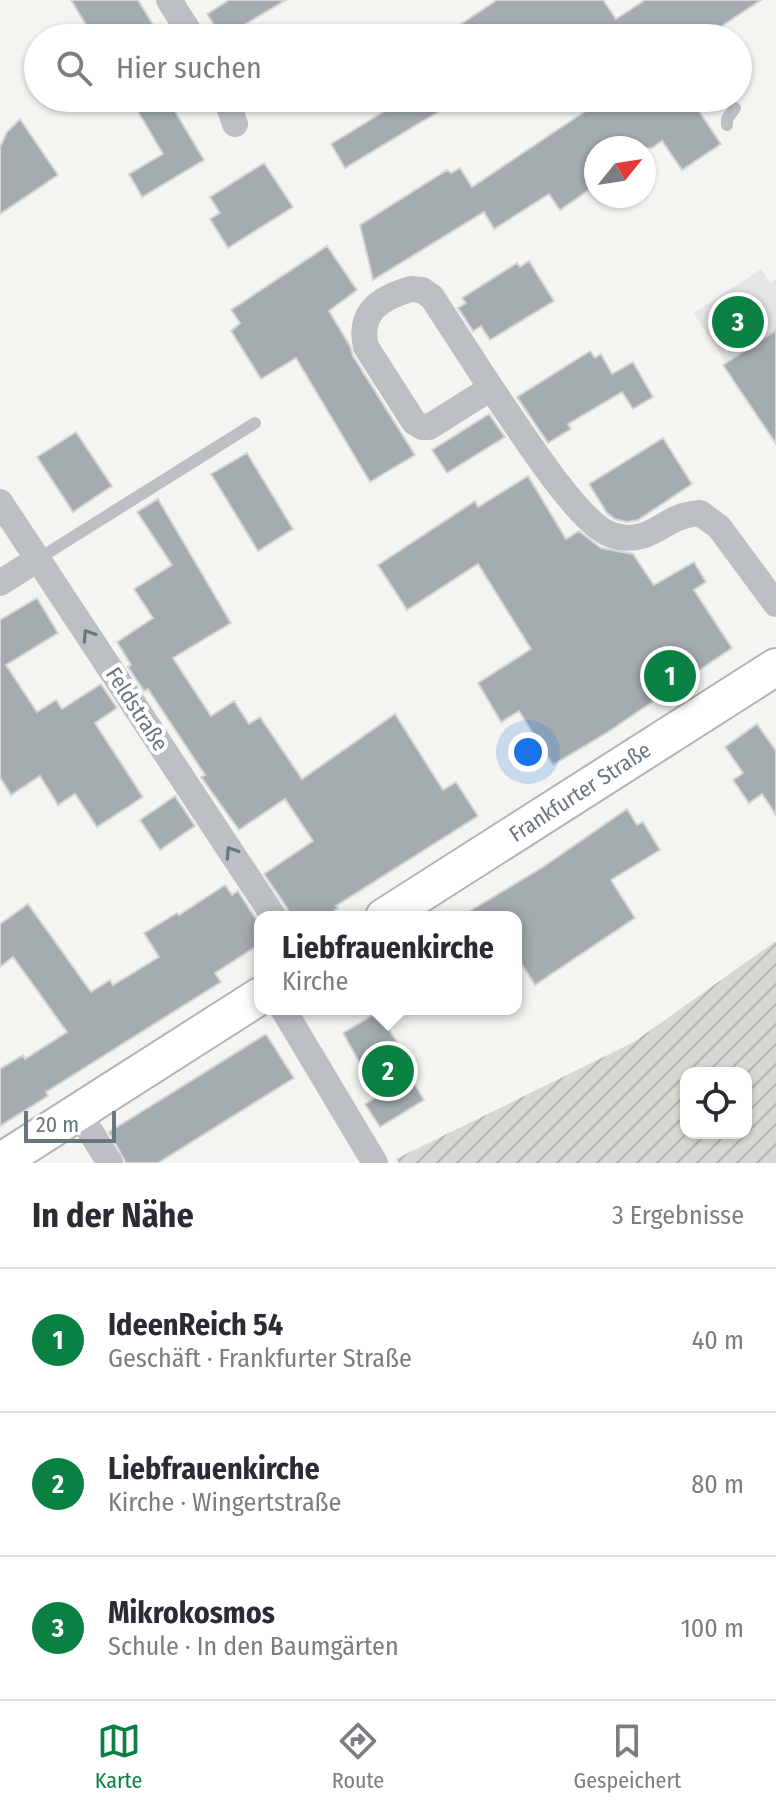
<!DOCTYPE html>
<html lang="de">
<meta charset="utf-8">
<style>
:root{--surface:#fff;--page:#f7f7f7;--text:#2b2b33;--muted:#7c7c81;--line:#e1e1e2;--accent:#0b8043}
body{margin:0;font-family:"Fira Sans Condensed",sans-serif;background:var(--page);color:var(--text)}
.controls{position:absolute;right:24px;bottom:24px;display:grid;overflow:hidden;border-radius:16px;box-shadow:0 2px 6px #0004}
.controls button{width:72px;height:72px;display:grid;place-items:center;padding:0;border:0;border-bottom:2px solid var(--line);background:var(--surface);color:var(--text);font:40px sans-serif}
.compass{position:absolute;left:584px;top:136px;width:72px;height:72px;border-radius:50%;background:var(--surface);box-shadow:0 2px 6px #0004;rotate:60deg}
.scale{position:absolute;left:24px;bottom:20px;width:92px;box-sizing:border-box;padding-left:8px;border:4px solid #67777f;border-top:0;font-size:22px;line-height:28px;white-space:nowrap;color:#67777f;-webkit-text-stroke:6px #fff;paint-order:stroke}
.you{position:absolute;left:528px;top:752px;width:28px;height:28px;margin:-20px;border:6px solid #fff;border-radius:50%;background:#1a73e8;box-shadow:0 0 0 12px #1a73e833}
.badge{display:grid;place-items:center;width:52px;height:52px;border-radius:50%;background:var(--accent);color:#fff;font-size:26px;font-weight:700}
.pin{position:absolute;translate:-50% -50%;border:4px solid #fff;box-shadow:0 2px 8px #0006}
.popup{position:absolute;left:254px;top:911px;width:268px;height:104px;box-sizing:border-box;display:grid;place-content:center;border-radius:16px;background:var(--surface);filter:drop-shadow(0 2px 6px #0005);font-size:26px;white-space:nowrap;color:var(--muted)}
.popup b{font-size:30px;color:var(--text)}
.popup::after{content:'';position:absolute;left:50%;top:100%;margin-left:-16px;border:16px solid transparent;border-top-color:var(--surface)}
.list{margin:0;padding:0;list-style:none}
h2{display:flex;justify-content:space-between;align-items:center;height:104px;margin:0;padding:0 32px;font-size:34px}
h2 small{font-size:26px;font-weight:400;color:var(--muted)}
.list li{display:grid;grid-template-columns:52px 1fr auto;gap:24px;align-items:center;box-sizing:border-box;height:144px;padding:0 32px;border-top:2px solid var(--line)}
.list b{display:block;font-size:30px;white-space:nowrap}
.list p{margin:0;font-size:26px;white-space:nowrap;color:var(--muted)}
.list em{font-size:26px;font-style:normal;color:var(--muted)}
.icon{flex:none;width:44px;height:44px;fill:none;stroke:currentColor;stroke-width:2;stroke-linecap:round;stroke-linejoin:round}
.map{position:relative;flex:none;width:776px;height:1163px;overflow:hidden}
.search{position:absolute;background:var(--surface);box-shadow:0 2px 6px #0004;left:24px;right:24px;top:24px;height:88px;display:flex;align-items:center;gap:20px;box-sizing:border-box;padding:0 28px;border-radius:44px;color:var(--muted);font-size:30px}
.sheet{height:536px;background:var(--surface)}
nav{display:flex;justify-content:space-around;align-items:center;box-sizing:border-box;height:112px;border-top:2px solid var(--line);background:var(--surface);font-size:22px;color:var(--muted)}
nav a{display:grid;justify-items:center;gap:4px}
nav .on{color:var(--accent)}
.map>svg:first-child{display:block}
.built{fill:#e5e6e5}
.garden{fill:url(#garden-furrows);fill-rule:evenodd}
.building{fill:#a4acb0;stroke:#d6d5d4;stroke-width:2}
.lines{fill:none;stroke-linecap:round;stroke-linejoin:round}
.secondary-casing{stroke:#afb4b7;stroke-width:40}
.lane{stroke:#bcc0c3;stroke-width:12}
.street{stroke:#bcc0c3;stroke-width:26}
.secondary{stroke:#fff;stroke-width:36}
.oneway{stroke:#67777f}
.labels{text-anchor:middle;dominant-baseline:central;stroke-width:8;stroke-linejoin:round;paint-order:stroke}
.street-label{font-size:22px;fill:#67777f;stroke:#fff}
</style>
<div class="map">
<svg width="776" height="1163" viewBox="0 0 776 1163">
<defs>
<pattern id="garden-furrows" width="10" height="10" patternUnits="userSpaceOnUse" patternTransform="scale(2)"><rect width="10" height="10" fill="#d5d9d1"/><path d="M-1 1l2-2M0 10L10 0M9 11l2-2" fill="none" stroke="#b1b5af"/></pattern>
</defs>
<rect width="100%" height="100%" fill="#f4f4f1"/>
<path class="built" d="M 761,269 L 770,283 L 776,279 L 776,330 L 726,363 L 694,313 Z"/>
<path class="garden" d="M 776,941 L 776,1163 L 399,1163 L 396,1159 L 634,1042 ZM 686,1073 L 746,1073 L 746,1133 L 686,1133 Z"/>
<path class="building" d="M 71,0 L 138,0 L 161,38 L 94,38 Z
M 229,0 L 286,0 L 222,38 L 207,14 Z
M 497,0 L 603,0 L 616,19 L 645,0 L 761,0 L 704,38 L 440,38 Z
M 130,98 L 167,98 L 204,160 L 142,197 L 129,174 L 163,154 Z
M 406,98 L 461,98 L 345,168 L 331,144 Z
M 605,98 L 690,98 L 721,144 L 682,170 L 662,141 L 652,148 L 596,148 L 596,185 L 560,210 L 549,194 L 494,229 L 484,212 L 373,280 L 360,225 L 447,170 L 451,173 L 460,168 L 472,187 Z
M 20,119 L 58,175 L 0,214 L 0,147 L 7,132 Z
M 264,163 L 293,207 L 228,248 L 210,219 L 220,213 L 210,197 Z
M 327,246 L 357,290 L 329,311 L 350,346 L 353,356 L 415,455 L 370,482 L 296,358 L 261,379 L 231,331 L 240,323 L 231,310 Z
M 529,261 L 554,301 L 490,340 L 481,326 L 473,331 L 458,308 L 466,303 L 462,298 L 517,263 L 520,267 Z
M 776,330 L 776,444 L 723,365 Z
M 590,351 L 595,358 L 601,354 L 612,374 L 633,362 L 653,397 L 633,409 L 622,392 L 568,424 L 571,429 L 548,443 L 517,397 Z
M 489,414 L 505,437 L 447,473 L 432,450 Z
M 76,432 L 112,486 L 73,512 L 37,457 Z
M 663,438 L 692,484 L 638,520 L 627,522 L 615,519 L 607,513 L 589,484 Z
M 247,453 L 293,529 L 258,551 L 211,474 Z
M 528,476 L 566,539 L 579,531 L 601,548 L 633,554 L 654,585 L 694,562 L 706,582 L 694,590 L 732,648 L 608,732 L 553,765 L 519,711 L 501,722 L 478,683 L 531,649 L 478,564 L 407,610 L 378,565 L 475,501 L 478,507 Z
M 158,499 L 231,623 L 173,658 L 211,716 L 234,701 L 249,724 L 260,717 L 302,779 L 395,714 L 443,790 L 456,782 L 478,816 L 336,906 L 338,908 L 325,917 L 290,917 L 287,908 L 264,874 L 313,841 L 285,799 L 239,830 L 201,777 L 205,775 L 148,689 L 144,691 L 128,667 L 131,665 L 117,642 L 153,618 L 134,589 L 172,565 L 137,512 Z
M 37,598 L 58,633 L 6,665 L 37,712 L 56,700 L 62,709 L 101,684 L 117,708 L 95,723 L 143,797 L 97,827 L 75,794 L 58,805 L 40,776 L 11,795 L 0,777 L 0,620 Z
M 757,724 L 776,751 L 776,815 L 762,794 L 749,803 L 733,780 L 743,773 L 725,747 Z
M 175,796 L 195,826 L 160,850 L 140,820 Z
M 627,809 L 637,825 L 643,822 L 660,850 L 611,880 L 635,918 L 535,985 L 516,955 L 516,917 L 460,917 L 543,867 Z
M 225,885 L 232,895 L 238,891 L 260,925 L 260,944 L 215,973 L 221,982 L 46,1092 L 48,1096 L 0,1126 L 0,1069 L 23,1055 L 25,1059 L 67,1032 L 13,957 L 0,967 L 0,924 L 28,904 L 91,992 L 110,980 L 113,985 L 159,957 L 144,933 L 177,913 L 179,915 Z
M 378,1012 L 408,1060 L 416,1076 L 412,1080 L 424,1100 L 380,1127 L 365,1104 L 378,1096 L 343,1033 Z
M 266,1034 L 294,1078 L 158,1163 L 126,1163 L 109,1132 Z"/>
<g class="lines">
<defs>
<path id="secondary" d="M 384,917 L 776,667
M 0,1162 L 260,996"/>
</defs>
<use href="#secondary" class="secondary-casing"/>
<path class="lane" d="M 727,125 L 727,119 L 735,108
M 38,559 L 255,423"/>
<path class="street" d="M 169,0 L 193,38
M 226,98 L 235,124
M 411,289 L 422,290 L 432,297 L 491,388 L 429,427 L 422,427 L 414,422 L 366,347 C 358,312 380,298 411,289 Z
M 491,388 C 515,422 573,516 607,533 C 616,537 627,539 637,537 C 660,533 669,515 700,513 L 719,527 L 776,604
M 0,502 L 274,917
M 0,583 L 38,559
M 283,1009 L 375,1163
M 78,1112 L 110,1163"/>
<use href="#secondary" class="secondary"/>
</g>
<defs><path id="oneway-chevron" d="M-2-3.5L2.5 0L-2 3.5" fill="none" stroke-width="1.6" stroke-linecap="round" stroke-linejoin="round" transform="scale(2)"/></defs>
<g class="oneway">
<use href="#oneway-chevron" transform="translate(88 635) rotate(-123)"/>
<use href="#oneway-chevron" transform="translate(231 852) rotate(-123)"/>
</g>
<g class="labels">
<g class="street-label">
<text transform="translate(137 709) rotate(57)">Feldstraße</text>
<text transform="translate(580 792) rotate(-33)">Frankfurter Straße</text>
</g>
</g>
</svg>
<div class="controls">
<button><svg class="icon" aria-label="locate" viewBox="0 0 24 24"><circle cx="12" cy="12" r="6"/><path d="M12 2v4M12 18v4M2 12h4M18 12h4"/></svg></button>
</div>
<svg class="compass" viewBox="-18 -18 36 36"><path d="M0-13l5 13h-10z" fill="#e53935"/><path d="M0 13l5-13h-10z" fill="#7c7c81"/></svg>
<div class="scale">20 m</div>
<div class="you"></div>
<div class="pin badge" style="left:670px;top:676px">1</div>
<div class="pin badge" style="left:388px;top:1071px">2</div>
<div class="popup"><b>Liebfrauenkirche</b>Kirche</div>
<div class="pin badge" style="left:738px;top:322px">3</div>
<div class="search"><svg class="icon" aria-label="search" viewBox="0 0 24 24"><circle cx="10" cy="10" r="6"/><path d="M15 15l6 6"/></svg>Hier suchen</div>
</div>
<section class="sheet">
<h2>In der Nähe<small>3 Ergebnisse</small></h2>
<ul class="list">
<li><span class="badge">1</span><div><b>IdeenReich 54</b><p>Geschäft · Frankfurter Straße</p></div><em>40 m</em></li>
<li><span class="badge">2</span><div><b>Liebfrauenkirche</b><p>Kirche · Wingertstraße</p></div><em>80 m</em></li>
<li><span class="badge">3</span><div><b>Mikrokosmos</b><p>Schule · In den Baumgärten</p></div><em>100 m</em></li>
</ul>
</section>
<nav>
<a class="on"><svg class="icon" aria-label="map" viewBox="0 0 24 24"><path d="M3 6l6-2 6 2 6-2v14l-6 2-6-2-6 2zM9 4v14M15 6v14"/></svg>Karte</a>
<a><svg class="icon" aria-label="directions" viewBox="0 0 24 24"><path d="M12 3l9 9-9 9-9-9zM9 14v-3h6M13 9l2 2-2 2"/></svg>Route</a>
<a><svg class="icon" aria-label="saved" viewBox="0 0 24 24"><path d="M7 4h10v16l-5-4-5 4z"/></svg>Gespeichert</a>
</nav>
